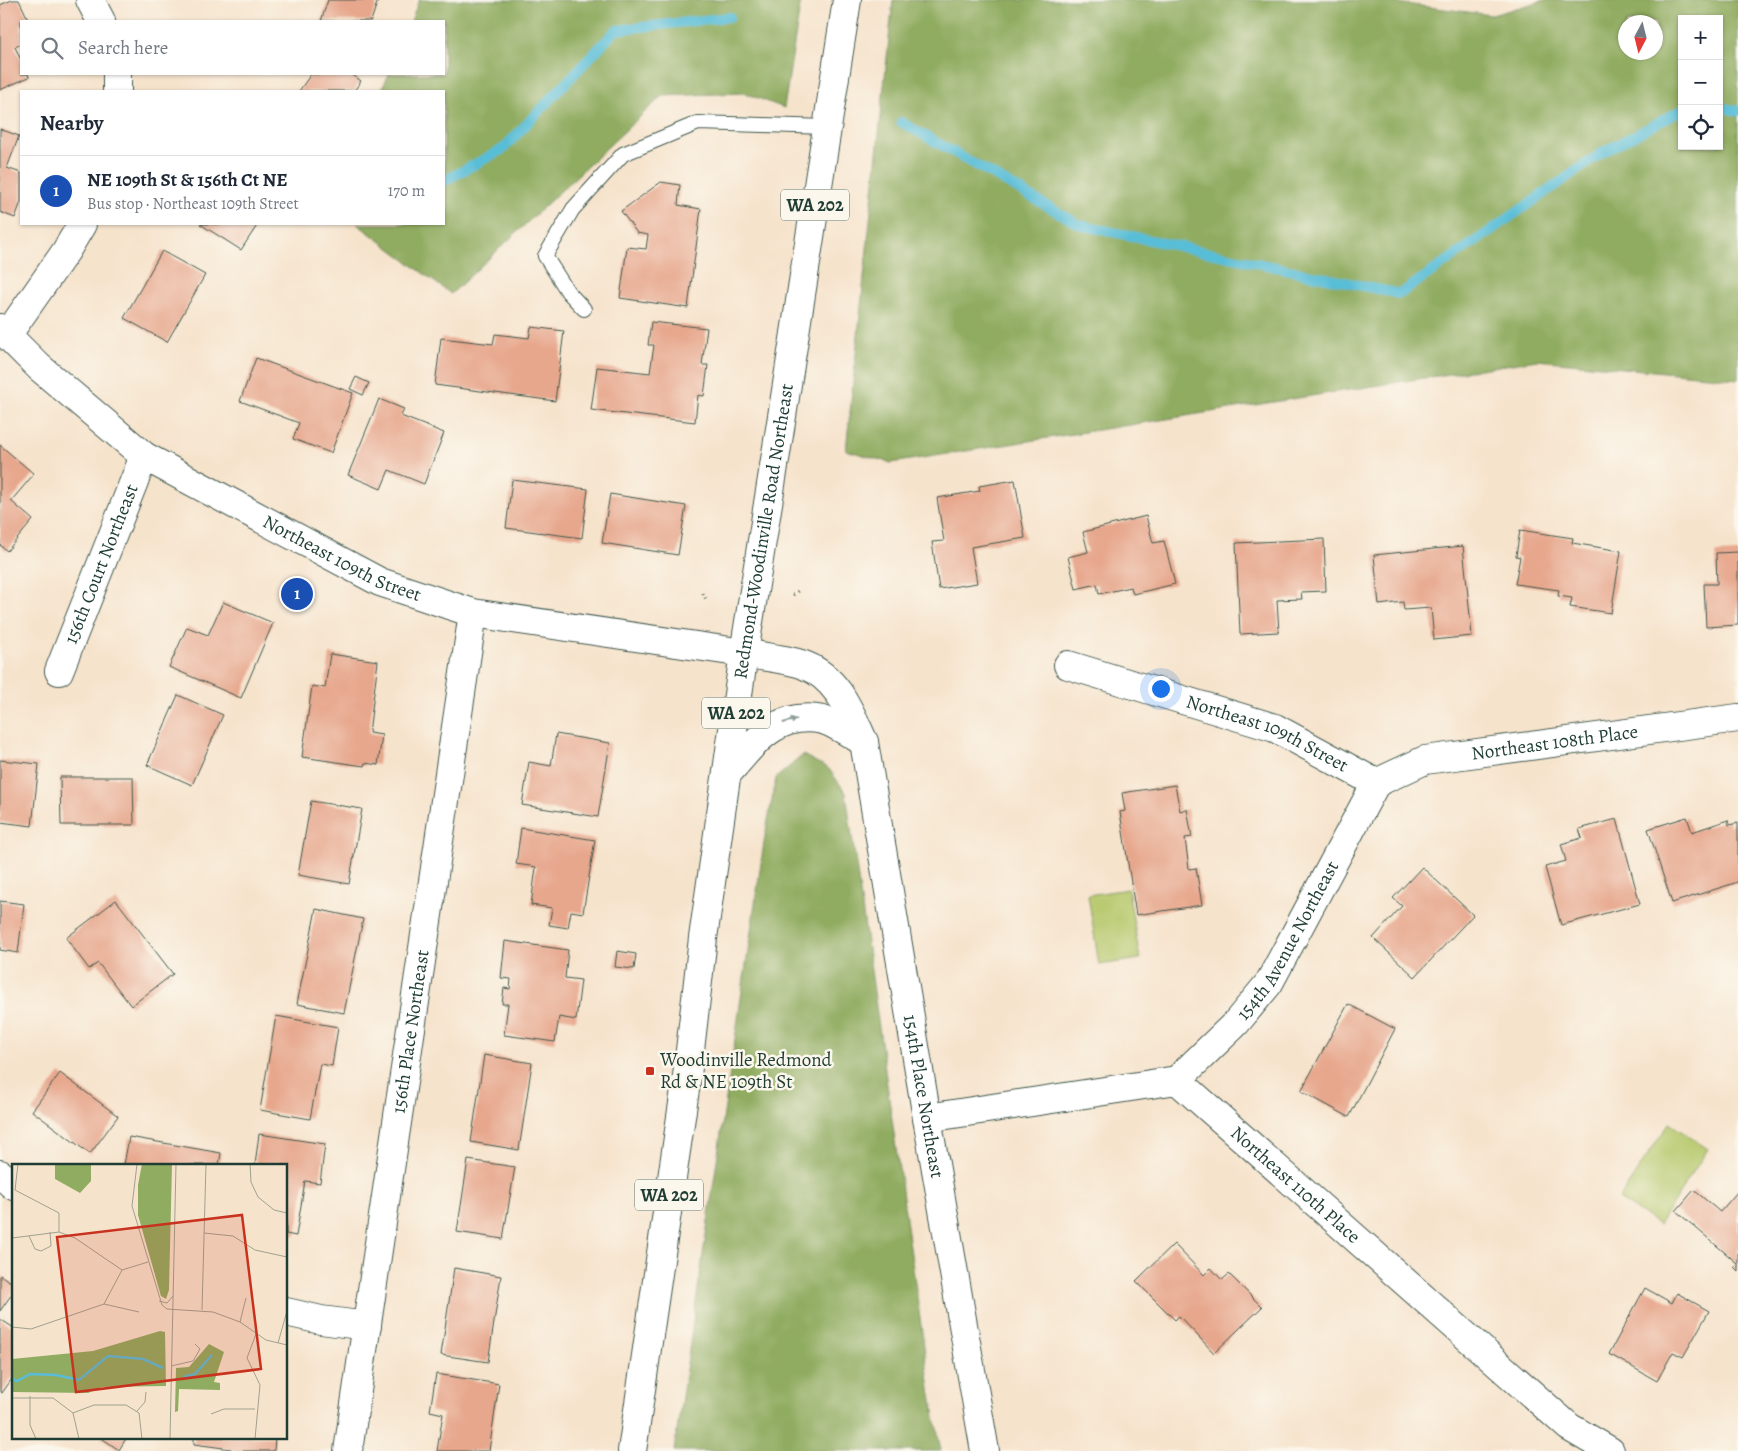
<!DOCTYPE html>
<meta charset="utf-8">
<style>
:root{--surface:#fff;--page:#f2f2f3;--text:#1f2937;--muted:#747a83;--line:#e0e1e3;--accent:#2563eb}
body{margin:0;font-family:Alegreya,serif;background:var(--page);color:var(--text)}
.controls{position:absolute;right:15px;top:15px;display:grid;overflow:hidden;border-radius:0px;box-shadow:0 1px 4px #0004}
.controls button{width:45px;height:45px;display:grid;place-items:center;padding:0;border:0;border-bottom:1px solid var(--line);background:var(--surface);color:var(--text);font:25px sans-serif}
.compass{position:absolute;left:1618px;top:15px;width:45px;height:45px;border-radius:50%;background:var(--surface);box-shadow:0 1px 4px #0004;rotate:187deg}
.you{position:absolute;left:1160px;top:688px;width:18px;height:18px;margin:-12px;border:4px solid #fff;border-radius:50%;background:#1a73e8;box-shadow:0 0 0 8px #1a73e833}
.badge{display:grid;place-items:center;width:32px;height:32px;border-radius:50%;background:var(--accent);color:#fff;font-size:16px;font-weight:700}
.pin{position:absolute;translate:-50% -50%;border:2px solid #fff;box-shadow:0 1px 5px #0006}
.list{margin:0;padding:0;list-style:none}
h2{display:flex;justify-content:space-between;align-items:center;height:65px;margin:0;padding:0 20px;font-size:21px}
h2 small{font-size:16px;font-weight:400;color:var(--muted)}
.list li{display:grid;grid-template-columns:32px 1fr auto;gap:15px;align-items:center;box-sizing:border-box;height:70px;padding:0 20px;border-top:1px solid var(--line)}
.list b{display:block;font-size:19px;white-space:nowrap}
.list p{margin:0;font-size:16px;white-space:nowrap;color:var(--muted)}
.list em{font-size:16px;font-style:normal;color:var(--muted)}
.icon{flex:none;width:28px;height:28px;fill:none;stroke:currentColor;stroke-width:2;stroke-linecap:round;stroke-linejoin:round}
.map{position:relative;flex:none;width:1738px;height:1451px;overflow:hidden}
.search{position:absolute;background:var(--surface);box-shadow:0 1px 4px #0004;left:20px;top:20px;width:425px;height:55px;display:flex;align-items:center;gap:12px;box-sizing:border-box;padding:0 18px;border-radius:0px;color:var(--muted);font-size:19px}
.panel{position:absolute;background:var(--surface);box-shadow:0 1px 4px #0004;left:20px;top:90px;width:425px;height:135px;border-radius:0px}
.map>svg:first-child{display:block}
.green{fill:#b6c86c;stroke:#6a8250}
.forest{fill:#90ac60;stroke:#58744a;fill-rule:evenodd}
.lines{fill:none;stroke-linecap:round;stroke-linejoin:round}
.stream{stroke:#59bdd7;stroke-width:10}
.building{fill:#e7a78d}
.service-casing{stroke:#3f564b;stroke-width:16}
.minor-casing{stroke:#3f564b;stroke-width:30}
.tertiary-casing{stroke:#3f564b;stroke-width:30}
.primary-casing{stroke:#3f564b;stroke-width:30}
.path{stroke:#3f564b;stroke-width:3;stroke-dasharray:1 4;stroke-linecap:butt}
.service{stroke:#fff;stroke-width:14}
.minor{stroke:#fff;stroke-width:28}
.tertiary{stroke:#fff;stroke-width:28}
.primary{stroke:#fff;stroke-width:28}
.oneway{fill:#8f9e9a}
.poi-dot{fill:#c8321e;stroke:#fbf7ec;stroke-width:2}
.labels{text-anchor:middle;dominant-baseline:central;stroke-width:5;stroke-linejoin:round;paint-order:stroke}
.shield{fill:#fbf7ec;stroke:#61756b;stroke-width:1}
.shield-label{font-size:18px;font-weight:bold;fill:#1f3d34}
.street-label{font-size:19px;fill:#1f3d34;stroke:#fbf7ec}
.poi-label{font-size:19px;fill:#1f3d34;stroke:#fbf7ec;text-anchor:start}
.inset-river{fill:none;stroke:#59bdd7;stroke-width:2.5}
.inset-road{fill:none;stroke:#a0a18f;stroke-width:1}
.view{fill:#c8321e;fill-opacity:0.15;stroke:#c8321e;stroke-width:2.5}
.inset-edge{fill:none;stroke:#1f3d34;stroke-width:2.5}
</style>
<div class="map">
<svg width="1738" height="1451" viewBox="0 0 1738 1451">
<rect width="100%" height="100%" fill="#fbf7ec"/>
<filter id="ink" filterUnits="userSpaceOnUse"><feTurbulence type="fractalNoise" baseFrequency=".02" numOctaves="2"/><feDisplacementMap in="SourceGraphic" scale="10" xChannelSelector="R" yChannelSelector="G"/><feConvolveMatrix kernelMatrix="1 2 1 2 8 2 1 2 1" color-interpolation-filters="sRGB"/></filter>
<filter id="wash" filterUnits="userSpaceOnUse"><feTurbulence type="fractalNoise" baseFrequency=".0096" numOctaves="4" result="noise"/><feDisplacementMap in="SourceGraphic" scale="20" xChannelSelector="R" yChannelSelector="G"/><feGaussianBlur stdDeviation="1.12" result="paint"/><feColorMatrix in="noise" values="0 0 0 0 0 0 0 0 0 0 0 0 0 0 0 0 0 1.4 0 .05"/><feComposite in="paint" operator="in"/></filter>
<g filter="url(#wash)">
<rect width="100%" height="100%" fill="#f6e3cc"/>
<path class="green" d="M 1128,889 L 1140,959 L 1099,965 L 1088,895 Z
M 1669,1123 L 1708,1149 L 1659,1225 L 1619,1199 Z"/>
<path class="forest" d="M 419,0 L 801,0 L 784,108 L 745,93 L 662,96 L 451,294 L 357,224 L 444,224 L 444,91 L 381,91 L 389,74 L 444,74 L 444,21 L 411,21 Z
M 893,0 L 1373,0 L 1492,15 L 1545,0 L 1738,0 L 1738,379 L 1537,360 L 891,463 L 846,450 ZM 1682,19 L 1719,19 L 1719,146 L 1682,146 ZM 1626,22 L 1656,22 L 1656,52 L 1626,52 Z
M 803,755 L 829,769 L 846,793 L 930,1389 L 941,1451 L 674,1451 L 765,836 L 776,778 Z"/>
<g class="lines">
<path class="stream" d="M 1719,107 L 1738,111
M 901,122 L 1080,225 L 1400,294 L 1603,152 L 1682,110
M 444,181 L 503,149 L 616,30 L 730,17"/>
</g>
<g id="blocks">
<path class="building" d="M 12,0 L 19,0 L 29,21 L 21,21 L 21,44 L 15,47 L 21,60 L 21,74 L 28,74 L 29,77 L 0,90 L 0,5 Z
M 328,0 L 378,0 L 371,21 L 321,21 Z
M 311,74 L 351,74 L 361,81 L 354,91 L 299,91 Z
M 0,129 L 19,136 L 7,168 L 21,173 L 21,202 L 15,218 L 0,212 Z
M 661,182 L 680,185 L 678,205 L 701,209 L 688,308 L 620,298 L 627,247 L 646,249 L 648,235 L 637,233 L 621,211 Z
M 200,224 L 258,224 L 241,250 Z
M 162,251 L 205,275 L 167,342 L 124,318 Z
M 651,322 L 707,328 L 702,365 L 708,365 L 704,396 L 698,395 L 695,422 L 591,410 L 597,367 L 650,373 L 654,345 L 648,345 Z
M 531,327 L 564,331 L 555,401 L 435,385 L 441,338 L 493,344 L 495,334 L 529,338 Z
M 256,358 L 353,393 L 331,453 L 293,439 L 299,423 L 240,401 Z
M 356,377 L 369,383 L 363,395 L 350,389 Z
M 379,399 L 404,409 L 401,416 L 444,433 L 424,484 L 389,470 L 381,489 L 348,475 Z
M 0,445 L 34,474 L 11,501 L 33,520 L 7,551 L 0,545 Z
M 512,480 L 588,489 L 582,538 L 506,528 Z
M 1015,480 L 1025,538 L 971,547 L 977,583 L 939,589 L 932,542 L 944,541 L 937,498 L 980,491 L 979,486 Z
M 610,494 L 686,506 L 678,555 L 602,543 Z
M 1146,516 L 1153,543 L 1164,541 L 1175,584 L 1133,594 L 1131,587 L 1099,594 L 1097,584 L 1076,589 L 1068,557 L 1088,552 L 1083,532 Z
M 1520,530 L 1573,538 L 1572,543 L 1621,551 L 1611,613 L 1570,607 L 1572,598 L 1558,596 L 1559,590 L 1515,584 L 1520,557 L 1516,556 Z
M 1324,539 L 1326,591 L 1301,592 L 1302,599 L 1277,600 L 1279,632 L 1240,634 L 1236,543 Z
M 1463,546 L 1472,636 L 1434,640 L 1431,608 L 1404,610 L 1403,602 L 1379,605 L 1374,555 Z
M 1738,552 L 1738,625 L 1706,627 L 1704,584 L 1717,584 L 1716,553 Z
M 223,602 L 273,623 L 241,698 L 169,667 L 187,627 L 208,635 Z
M 330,654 L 378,661 L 369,733 L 382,735 L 378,765 L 365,763 L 364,766 L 302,757 L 312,686 L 325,688 Z
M 178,695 L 223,715 L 192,785 L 147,765 Z
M 556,734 L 610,743 L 598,817 L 522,805 L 529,762 L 551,766 Z
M 0,760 L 39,764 L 32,826 L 0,822 Z
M 60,777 L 133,777 L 134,825 L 61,825 Z
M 1175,785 L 1180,811 L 1187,809 L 1192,837 L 1185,838 L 1189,869 L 1196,868 L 1202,905 L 1136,915 L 1120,812 L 1125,811 L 1122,793 Z
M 311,801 L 362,809 L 349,884 L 298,875 Z
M 1687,817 L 1692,832 L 1728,820 L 1729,825 L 1738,823 L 1738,882 L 1672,903 L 1648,829 Z
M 1617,819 L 1640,904 L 1561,925 L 1545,867 L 1566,861 L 1561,844 L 1582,838 L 1579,829 Z
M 521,828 L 595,840 L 583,913 L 571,911 L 568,928 L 549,925 L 552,908 L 531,905 L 536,867 L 516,864 Z
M 1422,867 L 1473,915 L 1415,977 L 1373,938 L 1402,906 L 1393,898 Z
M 116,900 L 173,974 L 131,1006 L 98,963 L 89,969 L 66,938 Z
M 0,901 L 24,904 L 18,953 L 0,950 Z
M 316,909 L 363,919 L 344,1013 L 297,1004 Z
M 505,941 L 568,950 L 565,978 L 581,980 L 576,1020 L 559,1017 L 555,1042 L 504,1035 L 508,1004 L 502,1004 L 504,988 L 510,989 L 511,979 L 501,978 Z
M 617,951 L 636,954 L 634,969 L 615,967 Z
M 1348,1004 L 1395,1029 L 1349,1117 L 1301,1091 Z
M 276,1016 L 338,1027 L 332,1066 L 320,1064 L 310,1119 L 260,1110 Z
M 484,1055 L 532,1063 L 519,1150 L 471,1142 Z
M 60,1073 L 118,1116 L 90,1154 L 32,1111 Z
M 259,1134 L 325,1144 L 320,1183 L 305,1181 L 296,1236 L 286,1234 L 286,1165 L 255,1165 Z
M 129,1137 L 221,1153 L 219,1165 L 124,1165 Z
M 468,1160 L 515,1167 L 503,1239 L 457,1232 Z
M 1694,1190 L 1720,1212 L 1738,1191 L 1738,1271 L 1734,1267 L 1737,1263 L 1676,1211 Z
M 1174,1244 L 1204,1275 L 1211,1268 L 1222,1280 L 1229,1274 L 1262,1307 L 1214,1353 L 1179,1316 L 1175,1320 L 1136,1281 Z
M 454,1268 L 501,1276 L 488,1362 L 441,1355 Z
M 0,1275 L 14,1284 L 14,1291 L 0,1311 Z
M 1645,1288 L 1672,1303 L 1677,1293 L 1709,1311 L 1683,1357 L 1673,1352 L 1657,1381 L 1609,1354 Z
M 0,1319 L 14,1328 L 14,1376 L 2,1393 L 0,1392 Z
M 436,1374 L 499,1384 L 489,1451 L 437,1451 L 443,1414 L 430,1411 Z
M 100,1437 L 127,1437 L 119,1450 Z
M 194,1437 L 275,1437 L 274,1451 L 231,1451 L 231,1449 L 194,1444 Z"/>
</g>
</g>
<g filter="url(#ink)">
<use href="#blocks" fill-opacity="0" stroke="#3f564b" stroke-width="1"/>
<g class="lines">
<defs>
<path id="service" d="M 584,309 L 568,292 L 545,256 L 573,209 L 623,154 L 698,123 L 827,127"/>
<g id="minor">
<path d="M 90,0 L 101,21"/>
<path d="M 117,74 L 117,91"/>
<path d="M 8,334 L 66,251 L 82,224"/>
<path id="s1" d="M 744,653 C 761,657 789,659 804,665 C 838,678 850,712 864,742 L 927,1118 L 985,1451"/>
<path id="s2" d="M 1068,665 L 1275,728 L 1376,783"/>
<path id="s3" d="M 59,671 L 144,456"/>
<path d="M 728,773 C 754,743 777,710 823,720 C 834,723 854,736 864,742"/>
<path id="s4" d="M 1376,783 L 1425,760 L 1738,718"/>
<path id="s5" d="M 1177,1080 L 1236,1023 L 1269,983 L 1376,783"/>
<path id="s6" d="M 927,1118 L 1177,1080 L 1569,1427 L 1610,1451"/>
<path d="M 0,1174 L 14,1186"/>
<path d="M 286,1312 L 321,1320 L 367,1326"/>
<path id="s7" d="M 348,1451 L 473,613"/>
</g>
<g id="tertiary">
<path id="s8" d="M 0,328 L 39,367 L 144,456 L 380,582 L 473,613 L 744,653"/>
</g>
<g id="primary">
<path id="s9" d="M 632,1451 L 687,1076 L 703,938 L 744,653 L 783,410 L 847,0"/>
</g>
</defs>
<use href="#service" class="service-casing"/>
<use href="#minor" class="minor-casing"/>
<use href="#tertiary" class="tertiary-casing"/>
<use href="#primary" class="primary-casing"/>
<path class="path" d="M 703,593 L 707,602
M 793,595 L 800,589"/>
<use href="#service" class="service"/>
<use href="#minor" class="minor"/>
<use href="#tertiary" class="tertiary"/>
<use href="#primary" class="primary"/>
</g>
<defs><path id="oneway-solid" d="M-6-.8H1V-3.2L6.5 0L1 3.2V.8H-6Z" transform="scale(1.25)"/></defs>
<use class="oneway" href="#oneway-solid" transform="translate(790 721) rotate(-15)"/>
</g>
<rect class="poi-dot" x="645" y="1066" width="10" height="10" rx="2.5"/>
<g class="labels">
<g class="shield">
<rect x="781" y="189.5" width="68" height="31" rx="4"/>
<rect x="702" y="697.5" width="68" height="31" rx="4"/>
<rect x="635" y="1179.5" width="68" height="31" rx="4"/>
</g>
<g class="shield-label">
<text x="815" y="205">WA 202</text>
<text x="736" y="713">WA 202</text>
<text x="669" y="1195">WA 202</text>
</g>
<g class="street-label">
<text stroke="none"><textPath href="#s9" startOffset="929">Redmond-Woodinville Road Northeast</textPath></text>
<text stroke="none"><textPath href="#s8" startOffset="416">Northeast 109th Street</textPath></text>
<text stroke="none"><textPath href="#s3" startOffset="115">156th Court Northeast</textPath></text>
<text stroke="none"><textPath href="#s2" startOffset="211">Northeast 109th Street</textPath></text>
<text stroke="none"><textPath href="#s4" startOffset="185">Northeast 108th Place</textPath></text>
<text stroke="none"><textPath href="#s5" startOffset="180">154th Avenue Northeast</textPath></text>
<text stroke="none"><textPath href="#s7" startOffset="424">156th Place Northeast</textPath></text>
<text stroke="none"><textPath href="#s1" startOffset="521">154th Place Northeast</textPath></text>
<text stroke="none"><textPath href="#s6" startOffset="411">Northeast 110th Place</textPath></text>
</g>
<g class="poi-label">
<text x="660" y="1060">Woodinville Redmond<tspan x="660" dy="22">Rd &amp; NE 109th St</tspan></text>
</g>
</g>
<g transform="translate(12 1164)">
<rect width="275" height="275" fill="#f6e3cc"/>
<path d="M 43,0 L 79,0 L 79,17 L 68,29 L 43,15 ZM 130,0 L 160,0 L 157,126 L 154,135 L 149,132 L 126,51 L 126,21 ZM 148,167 L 153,168 L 154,222 L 90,223 L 76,229 L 0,228 L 0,195 L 81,187 ZM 197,180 L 212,188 L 202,218 L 208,219 L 208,226 L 167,225 L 166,247 L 163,248 L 164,204 L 177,203 Z" fill="#90ac60"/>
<path class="inset-river" d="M 171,213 L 183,210 L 200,191M 0,215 L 5,217 L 18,210 L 44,211 L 67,216 L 96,192 L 131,195 L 151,204"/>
<path class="inset-road" d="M 6,0 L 3,26 L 47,49 L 47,68M 125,0 L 120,42 L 150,141 L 155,145 L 201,148 L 228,158 L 254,176 L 275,181M 238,0 L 239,18 L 246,33 L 262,46 L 275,49M 192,69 L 221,72 L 243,86 L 275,93M 17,72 L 23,85 L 29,87 L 39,82 L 38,68M 0,74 L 47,68 L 63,74 L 110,106 L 136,98M 147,137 L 155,139 L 161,132M 92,140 L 110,106M 92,140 L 127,148M 190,146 L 194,0M 228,158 L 234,134M 0,163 L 19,165 L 92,140M 266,179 L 275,147M 159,202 L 181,197 L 188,185 L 183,180M 18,232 L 18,261 L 24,275M 0,234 L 41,234 L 61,249 L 82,241 L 114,241 L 127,249 L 130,275M 125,247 L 133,238 L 134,228M 61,249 L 67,275M 199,250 L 212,245 L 243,245M 158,275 L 164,0M 243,275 L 248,221 L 235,194 L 244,170"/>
<path class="view" d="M 230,51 L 249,205 L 64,228 L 45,73 Z"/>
<rect width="275" height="275" class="inset-edge"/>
</g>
</svg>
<div class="controls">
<button>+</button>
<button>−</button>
<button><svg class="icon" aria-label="locate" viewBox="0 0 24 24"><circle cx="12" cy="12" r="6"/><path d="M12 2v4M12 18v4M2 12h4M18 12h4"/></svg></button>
</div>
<svg class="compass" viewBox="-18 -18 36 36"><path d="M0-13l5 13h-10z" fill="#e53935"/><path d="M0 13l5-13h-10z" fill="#747a83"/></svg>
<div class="you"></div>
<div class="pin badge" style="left:297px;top:594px;background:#1a4fb4">1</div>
<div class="search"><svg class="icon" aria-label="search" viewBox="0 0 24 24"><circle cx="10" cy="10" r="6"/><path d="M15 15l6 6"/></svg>Search here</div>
<section class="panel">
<h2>Nearby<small></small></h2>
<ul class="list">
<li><span class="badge" style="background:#1a4fb4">1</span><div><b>NE 109th St &amp; 156th Ct NE</b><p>Bus stop · Northeast 109th Street</p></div><em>170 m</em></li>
</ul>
</section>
</div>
